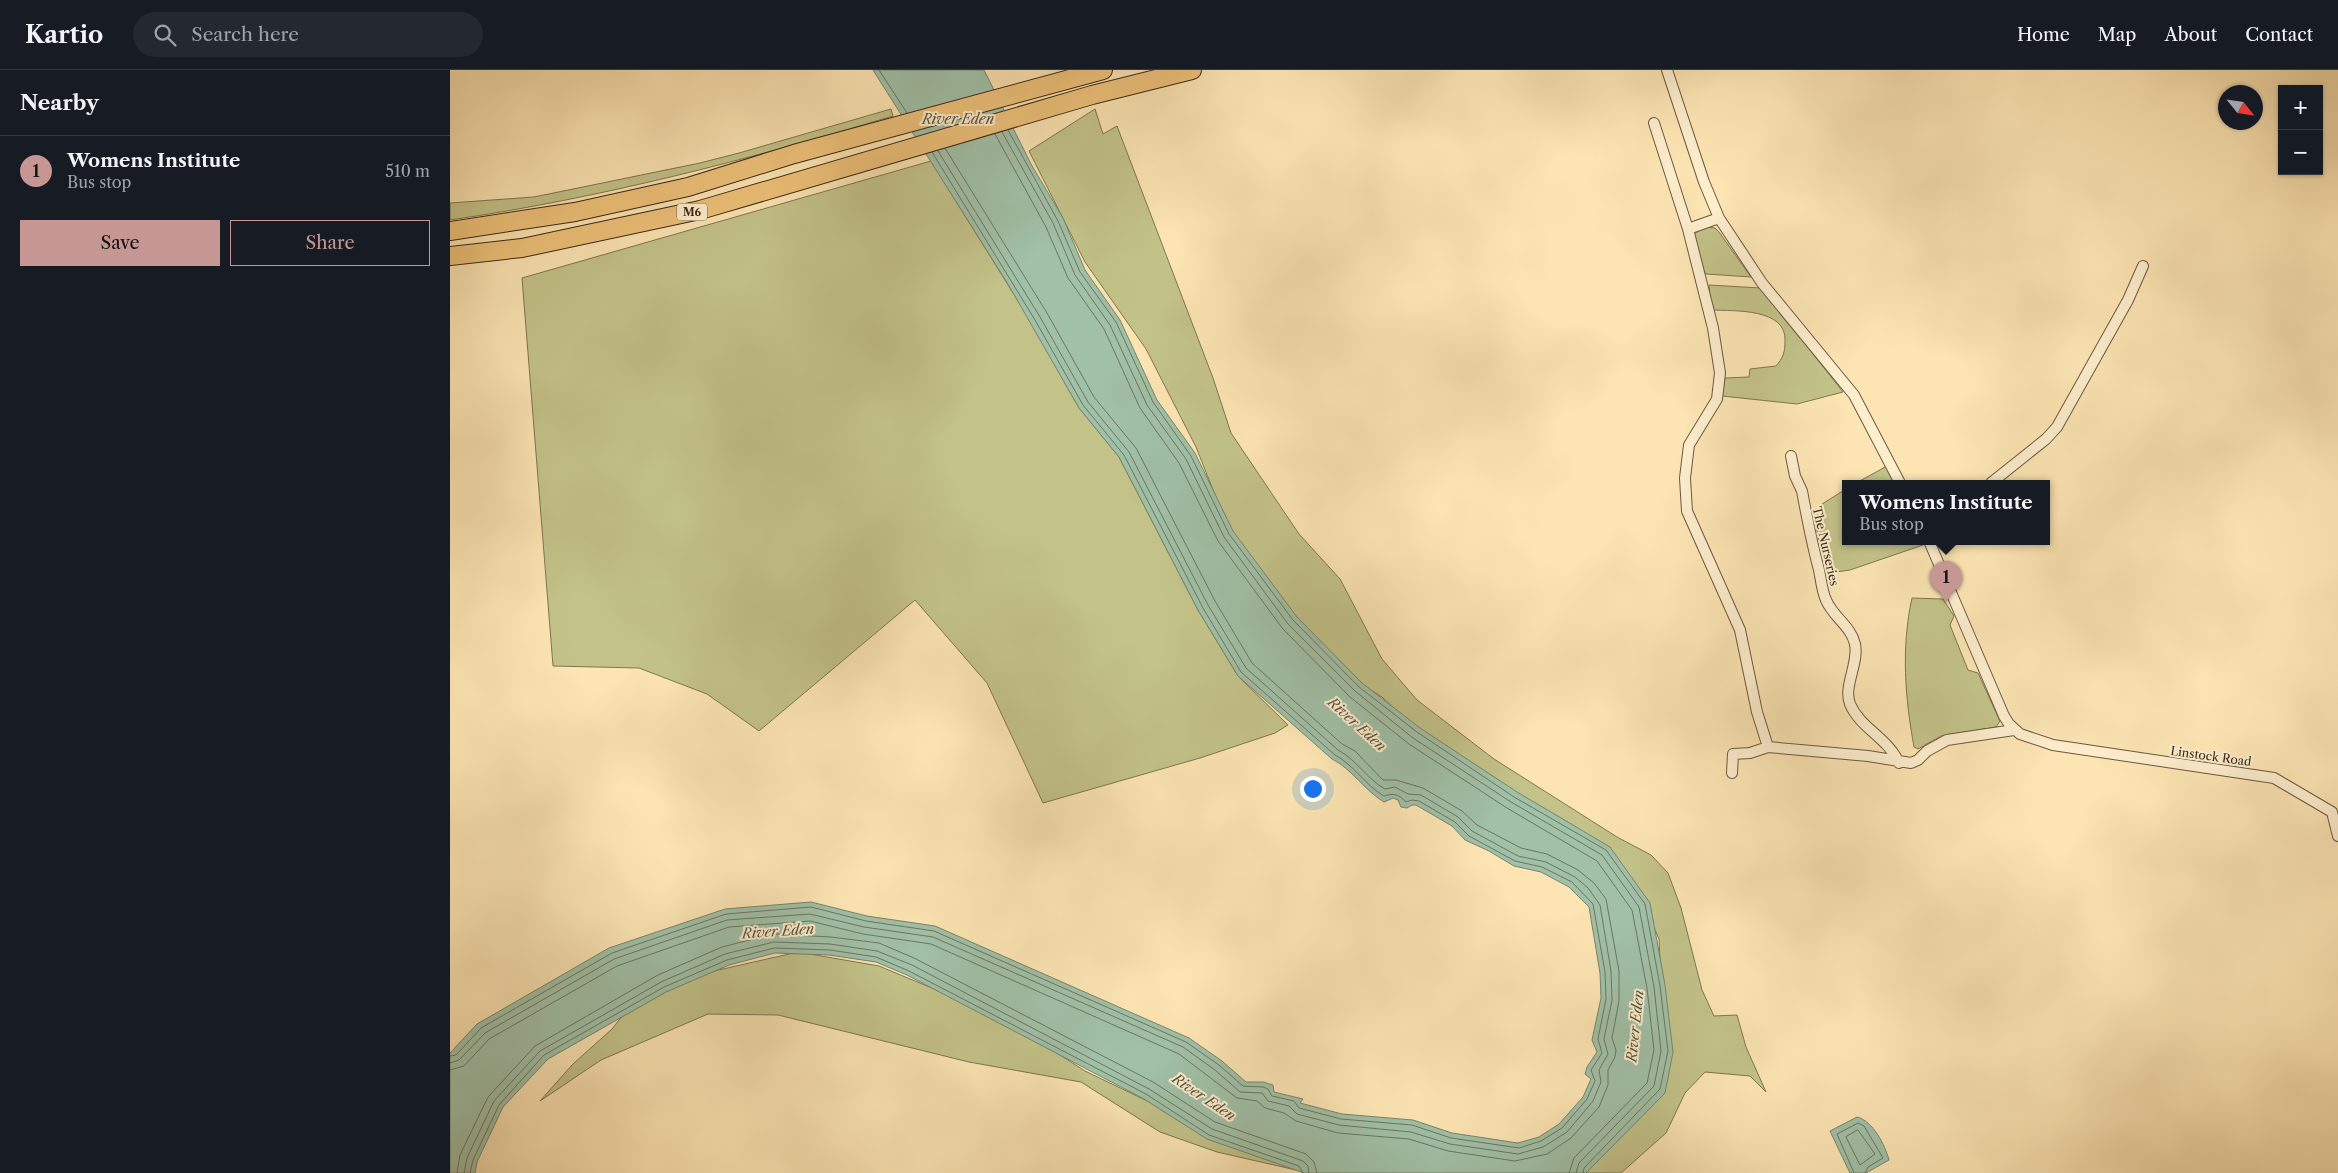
<!DOCTYPE html>
<meta charset="utf-8">
<style>
:root{--surface:#171b24;--page:#242831;--text:#f1f3f6;--muted:#9ea1a6;--line:#363941;--accent:#c59692}
body{margin:0;font-family:"Libre Caslon Text",serif;background:var(--page);color:var(--text)}
.controls{position:absolute;right:15px;top:15px;display:grid;overflow:hidden;border-radius:0px;box-shadow:0 1px 4px #0004}
.controls button{width:45px;height:45px;display:grid;place-items:center;padding:0;border:0;border-bottom:1px solid var(--line);background:var(--surface);color:var(--text);font:25px sans-serif}
.compass{position:absolute;left:1768px;top:15px;width:45px;height:45px;border-radius:50%;background:var(--surface);box-shadow:0 1px 4px #0004;rotate:120deg}
.you{position:absolute;left:862px;top:718px;width:18px;height:18px;margin:-12px;border:4px solid #fff;border-radius:50%;background:#1a73e8;box-shadow:0 0 0 8px #1a73e833}
.badge{display:grid;place-items:center;width:32px;height:32px;border-radius:50%;background:var(--accent);color:#111;font-size:16px;font-weight:700}
.pin{position:absolute;translate:-50% -41px;filter:drop-shadow(0 1px 2px #0008)}
.pin::after{content:'';position:absolute;top:26px;width:18px;height:15px;background:inherit;clip-path:polygon(0 0,100% 0,50% 100%)}
.popup{position:absolute;left:1392px;top:410px;width:208px;height:65px;box-sizing:border-box;display:grid;place-content:center;border-radius:0px;background:var(--surface);filter:drop-shadow(0 1px 4px #0005);font-size:16px;white-space:nowrap;color:var(--muted)}
.popup b{font-size:19px;color:var(--text)}
.popup::after{content:'';position:absolute;left:50%;top:100%;margin-left:-10px;border:10px solid transparent;border-top-color:var(--surface)}
.list{margin:0;padding:0;list-style:none}
h2{display:flex;justify-content:space-between;align-items:center;height:65px;margin:0;padding:0 20px;font-size:21px}
h2 small{font-size:16px;font-weight:400;color:var(--muted)}
.list li{display:grid;grid-template-columns:32px 1fr auto;gap:15px;align-items:center;box-sizing:border-box;height:70px;padding:0 20px;border-top:1px solid var(--line)}
.list b{display:block;font-size:19px;white-space:nowrap}
.list p{margin:0;font-size:16px;white-space:nowrap;color:var(--muted)}
.list em{font-size:16px;font-style:normal;color:var(--muted)}
.actions{display:flex;gap:10px;padding:15px 20px}
.actions a{flex:1;padding:11px 0;border:1px solid var(--accent);border-radius:0px;text-align:center;font-size:18px;color:var(--accent)}
.actions .main{background:var(--accent);color:#111}
.icon{flex:none;width:28px;height:28px;fill:none;stroke:currentColor;stroke-width:2;stroke-linecap:round;stroke-linejoin:round}
.map{position:relative;flex:none;width:1888px;height:1103px;overflow:hidden}
header{display:flex;align-items:center;gap:30px;box-sizing:border-box;height:70px;padding:0 25px;background:var(--surface);border-bottom:1px solid var(--line)}
header strong{font-size:24px}
nav{display:flex;gap:28px;margin-inline-start:auto;font-size:18px}
.search{width:350px;height:45px;background:var(--page);display:flex;align-items:center;gap:12px;box-sizing:border-box;padding:0 18px;border-radius:28px;color:var(--muted);font-size:19px}
main{display:flex}
aside{flex:1;background:var(--surface)}
.map>svg:first-child{display:block}
.green{fill:#c3c389;stroke:#807650}
.water{fill:#a0c0a7;stroke:#78846d}
.lines{fill:none;stroke-linecap:round;stroke-linejoin:round}
.shore{stroke:#6e755f;stroke-width:1}
.street-casing{stroke:#6c593e;stroke-width:12}
.highway-casing{stroke:#3c2a17;stroke-width:20}
.street{stroke:#fdeece;stroke-width:10}
.highway{stroke:#eec27a;stroke-width:18}
.labels{text-anchor:middle;dominant-baseline:central;stroke-width:4;stroke-linejoin:round;paint-order:stroke}
.shield{fill:#fdeece;stroke:#76654e;stroke-width:1}
.shield-label{font-size:11px;font-weight:bold;fill:#3c2a17}
.street-label{font-size:12px;fill:#3c2a17;stroke:#fdeece}
.water-label{font-size:14px;font-style:italic;fill:#55503b;stroke:#fdeece}
</style>
<header>
<strong>Kartio</strong>
<div class="search"><svg class="icon" aria-label="search" viewBox="0 0 24 24"><circle cx="10" cy="10" r="6"/><path d="M15 15l6 6"/></svg>Search here</div>
<nav><a>Home</a><a>Map</a><a>About</a><a>Contact</a></nav>
</header>
<main>
<aside>
<h2>Nearby<small></small></h2>
<ul class="list">
<li><span class="badge">1</span><div><b>Womens Institute</b><p>Bus stop</p></div><em>510 m</em></li>
</ul>
<div class="actions"><a class="main">Save</a><a>Share</a></div>
</aside>
<div class="map">
<svg width="1888" height="1103" viewBox="0 0 1888 1103">
<rect width="100%" height="100%" fill="#fce5b3"/>
<filter id="stains"><feTurbulence type="fractalNoise" baseFrequency=".004" numOctaves="4"/><feColorMatrix values="0 0 0 0 .2 0 0 0 0 .09 0 0 0 0 .02 0 0 0 .5 -.17"/></filter>
<radialGradient id="worn" r=".72"><stop offset=".6" stop-color="#630" stop-opacity="0"/><stop offset="1" stop-color="#630" stop-opacity=".3"/></radialGradient>
<path class="green" d="M 441,39 L 443,46 C 297,90 151,128 0,150 L 0,133 L 84,127 L 250,93 L 289,83 Z
M 645,39 L 653,64 L 667,56 L 763,308 L 781,363 L 849,464 L 890,509 L 932,589 L 967,630 L 1044,689 L 1167,767 L 1201,785 L 1218,803 L 1231,838 L 1252,920 L 1264,946 L 1287,945 L 1296,977 L 1316,1022 L 1300,1006 L 1255,1002 L 1235,1023 L 1216,1063 L 1171,1103 L 1116,1103 L 1214,974 L 1209,869 L 1186,817 L 987,678 L 932,627 L 878,593 L 783,470 L 746,377 L 696,279 L 635,192 L 579,81 Z
M 481,91 L 581,252 L 629,338 L 669,387 L 748,540 L 788,606 L 838,655 L 825,663 L 750,688 L 593,733 L 537,613 L 465,530 L 309,661 L 257,624 L 189,598 L 103,596 L 72,208 Z
M 1255,157 L 1265,158 L 1269,162 L 1301,207 L 1256,204 L 1250,197 L 1244,164 Z
M 1259,215 L 1311,218 L 1393,322 L 1347,334 L 1272,326 L 1275,308 L 1299,307 L 1300,299 L 1326,296 C 1333,288 1335,282 1335,271 C 1337,238 1284,241 1261,240 Z
M 1437,396 L 1445,413 L 1406,413 Z
M 1396,419 L 1396,471 L 1471,471 L 1473,475 L 1400,500 L 1379,503 L 1370,478 L 1364,443 L 1372,434 Z
M 1462,528 L 1493,529 L 1504,546 L 1500,555 L 1518,600 L 1528,603 L 1550,651 L 1546,657 L 1491,666 L 1468,679 L 1464,677 C 1455,627 1451,578 1462,528 Z
M 348,882 L 429,896 L 549,946 L 635,1001 L 716,1040 L 859,1103 L 767,1082 L 710,1062 L 631,1012 L 519,992 L 328,945 L 258,944 L 151,990 L 90,1031 L 123,994 L 162,959 L 173,945 L 242,906 Z"/>
<path class="water" d="M 423,0 L 534,0 L 581,94 L 613,148 L 635,200 L 670,250 L 707,330 L 745,383 L 783,461 L 847,547 L 912,613 L 970,658 L 1067,722 L 1160,777 L 1200,833 L 1215,915 L 1223,982 L 1215,1023 L 1136,1103 L 854,1103 L 757,1069 L 694,1029 L 457,905 L 426,892 L 379,885 L 325,883 L 279,895 L 216,922 L 98,989 L 53,1037 L 27,1092 L 25,1103 L 0,1103 L 0,983 L 27,954 L 159,878 L 275,839 L 361,832 L 417,846 L 485,856 L 739,968 L 772,991 L 796,1012 L 813,1012 L 823,1015 L 824,1022 L 853,1029 L 850,1033 L 892,1044 L 963,1050 L 1002,1063 L 1068,1073 L 1089,1067 L 1109,1054 L 1133,1027 L 1141,1009 L 1135,1004 L 1137,997 L 1147,982 L 1142,970 L 1151,928 L 1150,903 L 1139,837 L 1119,817 L 1091,802 L 1064,796 L 1039,781 L 1015,770 L 1002,756 L 966,735 L 962,735 L 957,738 L 951,737 L 948,730 L 943,728 L 934,732 C 914,720 902,699 882,689 L 788,606 L 748,540 L 669,387 L 629,338 L 558,214 Z
M 1407,1047 C 1423,1051 1435,1075 1439,1090 L 1416,1103 L 1400,1103 L 1380,1061 Z"/>
<g class="lines">
<path class="shore" d="M 429,0 L 457,43
M 558,60 L 608,151 L 630,202 L 666,252 L 703,332 L 741,386 L 779,464 L 843,550 L 909,617 L 967,662 L 1064,727 L 1156,780 L 1195,834 L 1210,916 L 1218,981 L 1210,1019 L 1134,1098 L 1133,1103
M 552,62 L 603,153 L 625,205 L 660,255 L 697,335 L 736,389 L 774,467 L 838,554 L 905,621 L 963,668 L 1061,732 L 1152,785 L 1189,837 L 1204,917 L 1211,981 L 1204,1016 L 1129,1093 L 1126,1103
M 545,64 L 596,157 L 618,208 L 654,259 L 690,338 L 729,393 L 768,471 L 833,559 L 900,627 L 959,674 L 1057,738 L 1147,791 L 1182,840 L 1197,918 L 1204,980 L 1197,1013 L 1124,1088 L 1119,1103
M 0,986 L 6,985 L 31,958 L 162,883 L 276,844 L 361,837 L 416,851 L 484,861 L 736,972 L 769,995 L 793,1016 L 813,1017 L 818,1019 L 822,1026 L 844,1031 L 849,1038 L 891,1049 L 962,1055 L 1001,1068 L 1069,1078 L 1091,1071 L 1112,1058 L 1137,1029 L 1145,1011 L 1141,1000 L 1152,983 L 1148,969 L 1156,929 L 1155,902 L 1143,834 L 1122,812 L 1092,797 L 1065,791 L 1019,766 L 1005,752 L 969,731 L 962,730 L 956,732 C 948,724 945,723 934,726 C 915,715 904,695 885,685 L 791,602 L 753,538 L 674,385 L 633,335 L 585,250 L 482,82
M 0,993 L 9,990 L 35,963 L 164,889 L 277,850 L 360,844 L 414,857 L 483,867 L 733,977 L 765,1000 L 790,1022 L 812,1023 L 818,1031 L 839,1036 L 847,1044 L 889,1055 L 961,1062 L 1000,1074 L 1068,1084 L 1093,1077 L 1117,1062 L 1143,1031 L 1151,1012 L 1149,1000 L 1158,984 L 1154,969 L 1162,930 L 1161,901 L 1150,835 L 1138,818 L 1125,807 L 1096,792 L 1068,786 L 1022,761 L 1008,747 L 971,725 L 958,724 L 945,717 L 935,719 C 917,709 907,690 888,680 L 796,598 L 758,535 L 679,382 L 638,332 L 590,247 L 488,81
M 0,1000 L 14,996 L 39,969 L 167,896 L 279,857 L 360,851 L 413,864 L 481,874 L 729,984 L 787,1028 L 807,1031 L 815,1038 L 834,1043 L 846,1051 L 888,1063 L 959,1069 L 998,1081 L 1065,1091 L 1097,1084 L 1121,1068 L 1149,1037 L 1158,1015 L 1158,1000 L 1165,987 L 1166,980 L 1162,968 L 1169,931 L 1169,901 L 1156,829 L 1144,813 L 1128,800 L 1097,784 L 1071,778 L 1027,755 L 1012,741 L 973,718 L 946,710 L 933,710 L 905,681 L 892,674 L 802,593 L 765,531 L 686,378 L 644,327 L 597,243 L 495,78
M 1408,1060 L 1425,1084 L 1410,1095 L 1396,1067 Z
M 7,1103 L 10,1085 L 38,1027 L 85,976 L 208,905 L 272,877 L 323,864 L 381,867 L 429,873 L 464,888 L 703,1012 L 765,1052 L 856,1084 L 864,1092 L 867,1103
M 14,1103 L 17,1088 L 44,1031 L 90,981 L 211,912 L 275,884 L 324,872 L 380,874 L 427,881 L 462,895 L 699,1019 L 762,1059 L 853,1091 L 858,1096 L 859,1103
M 20,1103 L 23,1090 L 49,1035 L 94,985 L 214,917 L 277,890 L 324,878 L 380,880 L 426,887 L 459,901 L 696,1024 L 759,1065 L 849,1096 L 853,1103
M 1404,1103 L 1387,1064 L 1408,1053 L 1414,1056 L 1433,1088 L 1418,1097 L 1415,1103"/>
<defs>
<path id="street" d="M 1217,0 L 1254,112 L 1269,148 L 1312,213 L 1404,325 L 1450,413
M 1204,53 L 1238,159 L 1263,258 L 1270,303 L 1267,329 L 1239,375 L 1235,408 L 1237,441 L 1290,560 L 1307,642 L 1318,677
M 1238,159 L 1269,148
M 1341,386 L 1345,406 L 1352,421 C 1357,448 1362,474 1369,500 C 1371,510 1372,521 1376,530 C 1383,547 1401,556 1405,574 C 1409,594 1393,616 1400,634 C 1410,658 1438,668 1449,693
M 1541,413 L 1596,369 L 1607,357 L 1678,230 L 1693,196
M 1479,471 L 1554,646 L 1559,654 L 1570,664 L 1603,675 L 1824,708 L 1882,742 L 1888,766
M 1282,703 L 1283,684 L 1300,683 L 1318,677 L 1418,686 L 1461,693 L 1468,690 L 1477,681 L 1497,670 L 1564,660"/>
<path id="highway" d="M 0,161 L 125,142 L 238,117 L 344,84 L 653,0
M 0,186 L 72,178 L 250,140 L 642,25 L 742,0"/>
</defs>
<use href="#street" class="street-casing"/>
<use href="#highway" class="highway-casing"/>
<use href="#street" class="street"/>
<use href="#highway" class="highway"/>
</g>
<g class="labels">
<rect class="shield" x="227" y="133.5" width="30" height="17" rx="4"/>
<g class="shield-label">
<text x="242" y="142">M6</text>
</g>
<g class="street-label">
<text transform="translate(1376 476) rotate(77)">The Nurseries</text>
<text transform="translate(1761 686) rotate(8)">Linstock Road</text>
</g>
<g class="water-label">
<text x="508" y="49">River Eden</text>
<text transform="translate(907 654) rotate(42)">River Eden</text>
<text transform="translate(328 861) rotate(-4)">River Eden</text>
<text transform="translate(1185 956) rotate(-84)">River Eden</text>
<text transform="translate(754 1027) rotate(34)">River Eden</text>
</g>
</g>
<rect width="100%" height="100%" filter="url(#stains)"/>
<rect width="100%" height="100%" fill="url(#worn)"/>
</svg>
<div class="controls">
<button>+</button>
<button>−</button>
</div>
<svg class="compass" viewBox="-18 -18 36 36"><path d="M0-13l5 13h-10z" fill="#e53935"/><path d="M0 13l5-13h-10z" fill="#9ea1a6"/></svg>
<div class="you"></div>
<div class="pin badge" style="left:1496px;top:532px">1</div>
<div class="popup"><b>Womens Institute</b>Bus stop</div>
</div>
</main>
